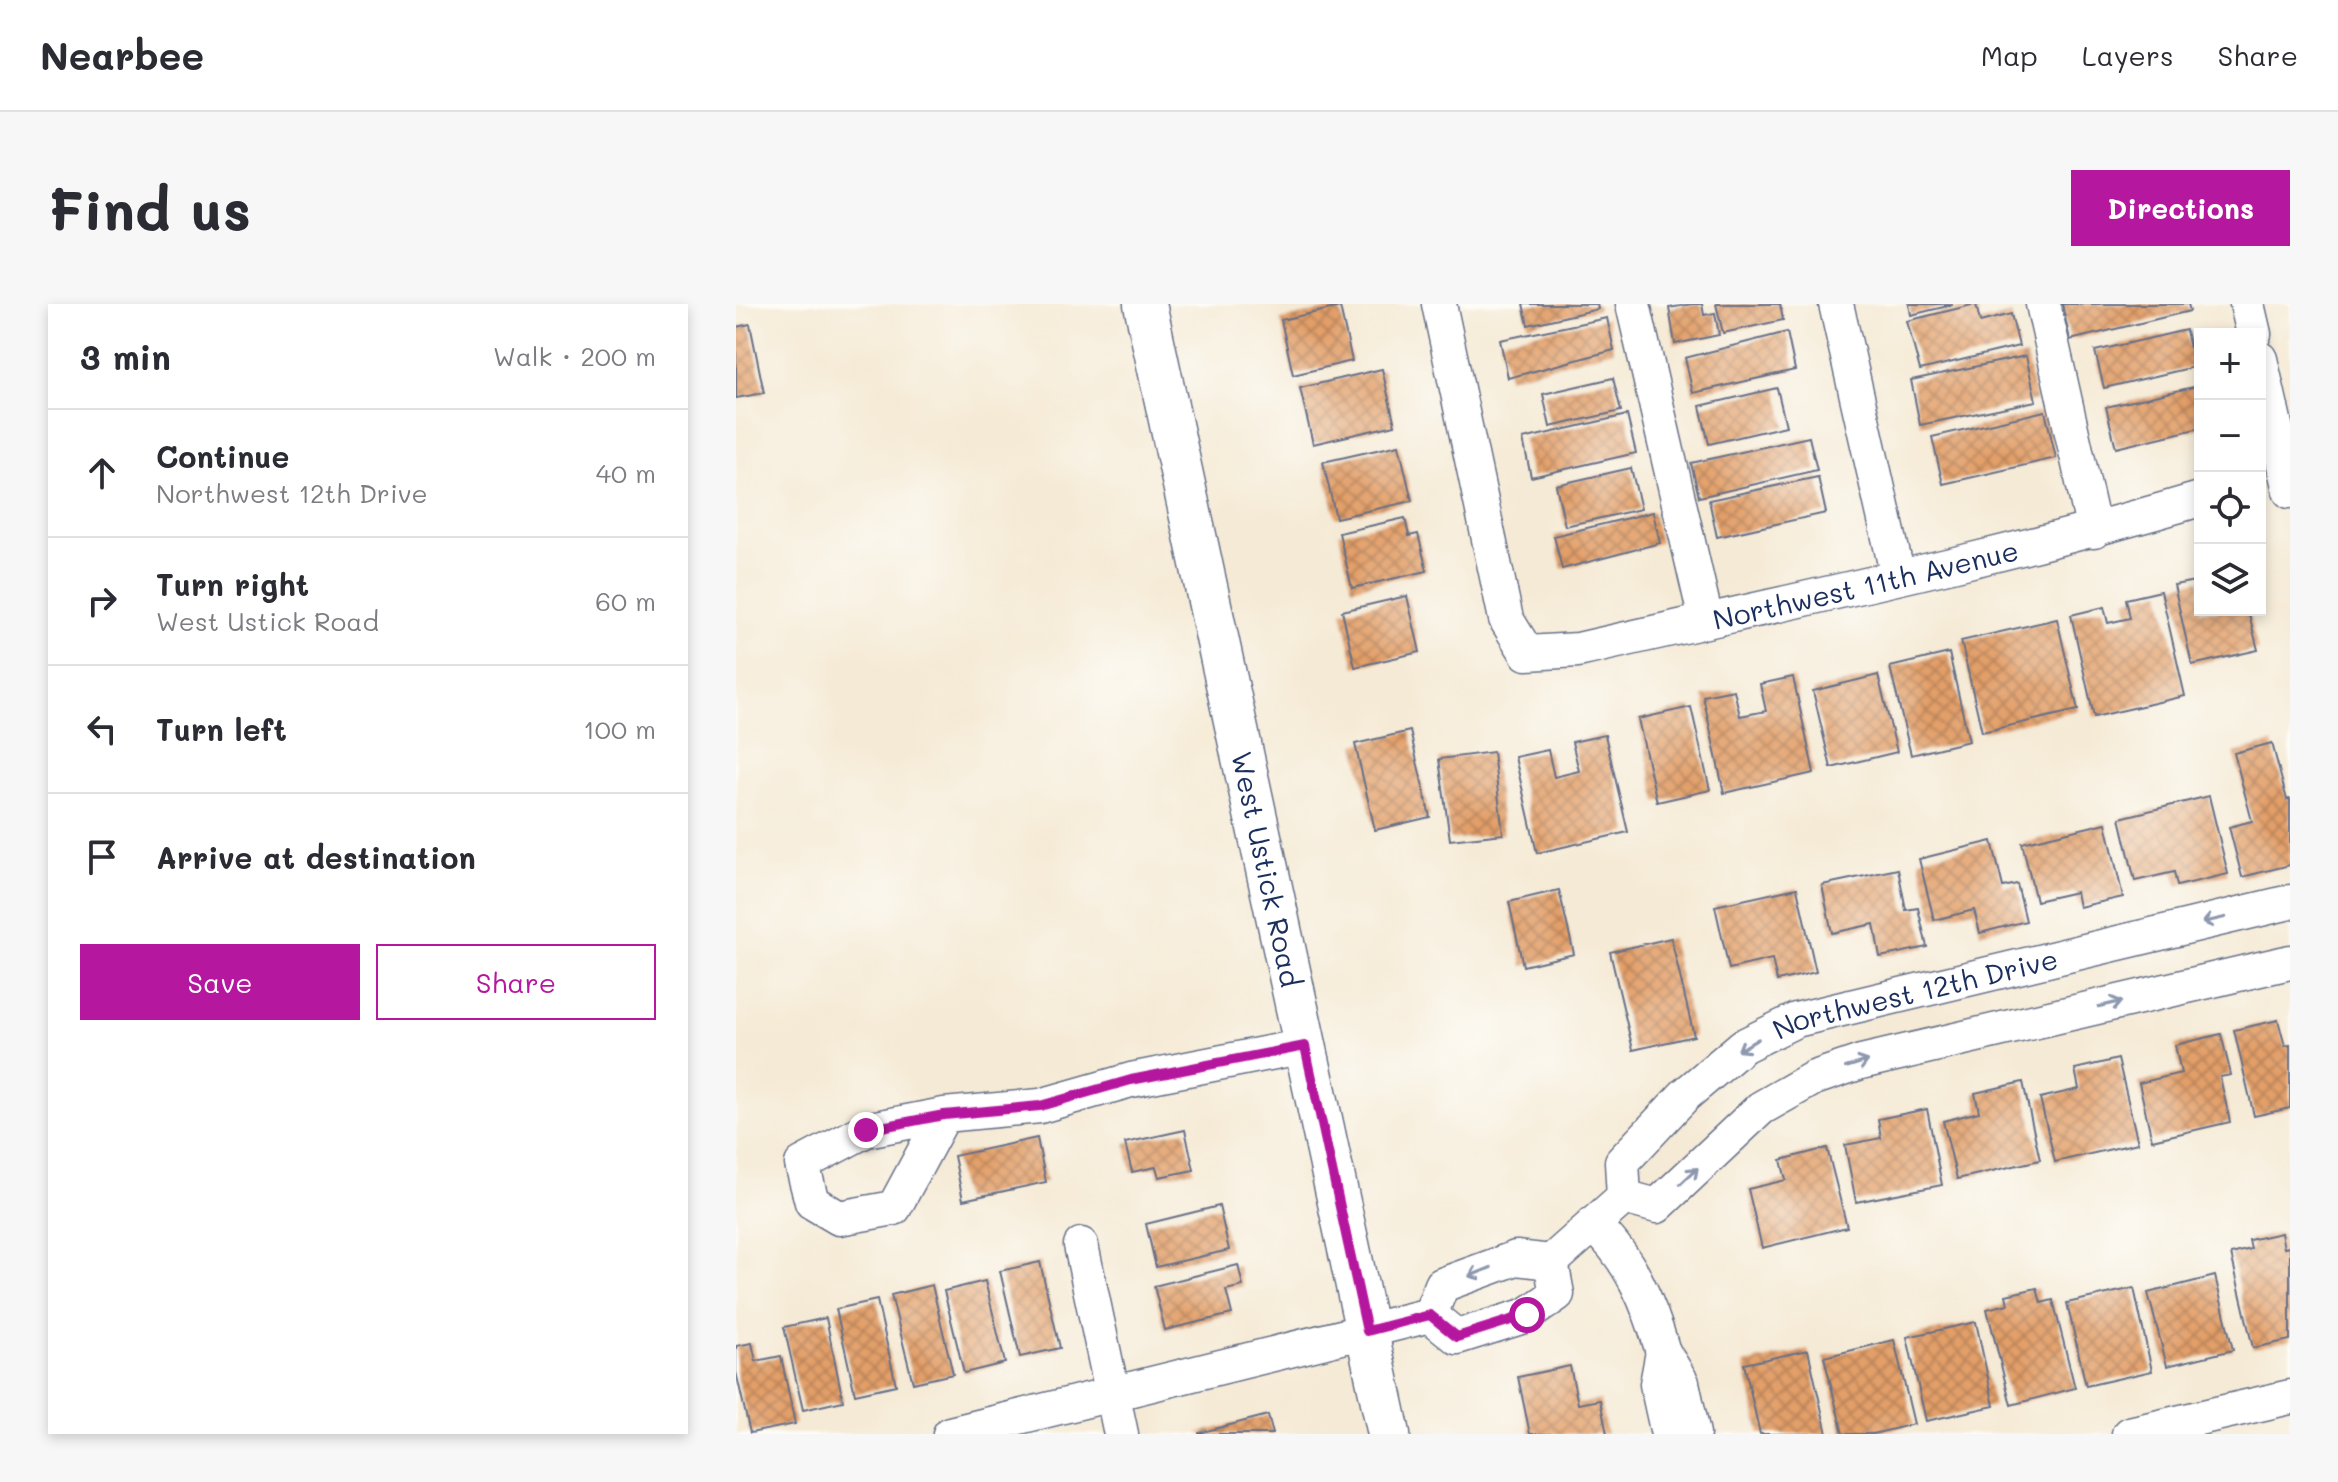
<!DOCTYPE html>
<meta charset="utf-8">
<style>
:root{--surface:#fff;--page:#f7f7f7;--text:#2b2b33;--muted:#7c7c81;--line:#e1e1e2;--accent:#b5179e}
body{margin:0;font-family:Mali,sans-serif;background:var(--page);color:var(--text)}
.controls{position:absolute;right:24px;top:24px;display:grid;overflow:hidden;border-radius:0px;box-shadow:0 4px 12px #0003}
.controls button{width:72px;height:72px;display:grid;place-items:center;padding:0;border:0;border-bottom:2px solid var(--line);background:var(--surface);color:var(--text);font:40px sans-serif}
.stop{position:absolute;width:24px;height:24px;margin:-18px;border:6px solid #b5179e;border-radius:50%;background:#fff}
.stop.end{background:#b5179e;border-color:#fff;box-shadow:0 2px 8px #0008}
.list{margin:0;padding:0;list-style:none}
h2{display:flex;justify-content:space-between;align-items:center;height:104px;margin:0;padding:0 32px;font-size:34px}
h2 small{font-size:26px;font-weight:400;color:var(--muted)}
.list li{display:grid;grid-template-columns:52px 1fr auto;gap:24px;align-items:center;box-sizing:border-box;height:128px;padding:0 32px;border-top:2px solid var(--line)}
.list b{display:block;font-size:30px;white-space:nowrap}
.list p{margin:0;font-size:26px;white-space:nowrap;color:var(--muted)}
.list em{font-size:26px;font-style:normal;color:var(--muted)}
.actions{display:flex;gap:16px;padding:24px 32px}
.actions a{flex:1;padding:18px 0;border:2px solid var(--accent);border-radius:0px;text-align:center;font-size:28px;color:var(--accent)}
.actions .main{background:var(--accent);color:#fff}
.icon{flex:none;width:44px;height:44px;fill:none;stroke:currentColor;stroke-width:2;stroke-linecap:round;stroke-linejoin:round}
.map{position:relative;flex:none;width:1554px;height:1130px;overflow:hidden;border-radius:0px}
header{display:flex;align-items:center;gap:48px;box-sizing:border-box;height:112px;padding:0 40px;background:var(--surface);border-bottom:2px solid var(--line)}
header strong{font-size:38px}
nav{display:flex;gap:44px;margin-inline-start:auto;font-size:28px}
.intro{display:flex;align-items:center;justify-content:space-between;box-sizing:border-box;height:192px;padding:0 48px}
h1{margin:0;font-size:56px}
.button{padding:20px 36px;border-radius:0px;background:var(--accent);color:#fff;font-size:28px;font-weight:700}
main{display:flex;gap:48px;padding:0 48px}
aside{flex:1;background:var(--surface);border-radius:0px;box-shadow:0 4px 12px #0003}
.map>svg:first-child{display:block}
.building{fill:url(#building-cross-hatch)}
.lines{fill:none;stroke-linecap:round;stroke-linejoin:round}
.minor-casing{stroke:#677088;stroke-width:37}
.major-casing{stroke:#677088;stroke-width:45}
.minor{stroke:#fff;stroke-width:34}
.major{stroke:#fff;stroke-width:42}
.oneway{stroke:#8d97ae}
.route{stroke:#b5179e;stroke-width:10}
.labels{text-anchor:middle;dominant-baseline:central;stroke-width:7;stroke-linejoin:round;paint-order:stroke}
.street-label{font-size:28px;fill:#1b2f5e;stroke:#fdfcf7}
</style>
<header>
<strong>Nearbee</strong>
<nav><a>Map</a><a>Layers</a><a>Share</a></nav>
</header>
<div class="intro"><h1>Find us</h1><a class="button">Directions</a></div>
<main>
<aside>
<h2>3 min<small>Walk · 200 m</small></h2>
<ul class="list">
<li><svg class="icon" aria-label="ahead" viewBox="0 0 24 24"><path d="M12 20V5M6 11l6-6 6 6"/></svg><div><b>Continue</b><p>Northwest 12th Drive</p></div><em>40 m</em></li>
<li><svg class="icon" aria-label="right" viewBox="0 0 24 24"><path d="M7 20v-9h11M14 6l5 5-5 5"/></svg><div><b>Turn right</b><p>West Ustick Road</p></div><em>60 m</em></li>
<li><svg class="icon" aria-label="left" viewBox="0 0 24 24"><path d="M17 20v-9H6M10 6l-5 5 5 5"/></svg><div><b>Turn left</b></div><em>100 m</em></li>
<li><svg class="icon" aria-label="arrive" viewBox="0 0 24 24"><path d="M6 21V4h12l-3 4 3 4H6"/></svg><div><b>Arrive at destination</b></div></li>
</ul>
<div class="actions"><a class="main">Save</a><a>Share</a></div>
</aside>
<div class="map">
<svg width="1554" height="1130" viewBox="0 0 1554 1130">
<defs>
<pattern id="building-cross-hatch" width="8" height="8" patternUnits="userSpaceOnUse" patternTransform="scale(2)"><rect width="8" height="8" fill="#e39f68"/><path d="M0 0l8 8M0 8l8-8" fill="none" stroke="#b78259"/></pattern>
</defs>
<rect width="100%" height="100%" fill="#fdfcf7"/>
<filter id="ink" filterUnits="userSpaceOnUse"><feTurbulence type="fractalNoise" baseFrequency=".0125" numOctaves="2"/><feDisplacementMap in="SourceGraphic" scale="16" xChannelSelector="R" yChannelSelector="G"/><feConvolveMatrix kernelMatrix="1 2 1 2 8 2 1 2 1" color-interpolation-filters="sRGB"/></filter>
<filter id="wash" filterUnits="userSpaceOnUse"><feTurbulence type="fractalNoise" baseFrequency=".006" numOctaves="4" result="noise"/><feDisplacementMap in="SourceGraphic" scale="32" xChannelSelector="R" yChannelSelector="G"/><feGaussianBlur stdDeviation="1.8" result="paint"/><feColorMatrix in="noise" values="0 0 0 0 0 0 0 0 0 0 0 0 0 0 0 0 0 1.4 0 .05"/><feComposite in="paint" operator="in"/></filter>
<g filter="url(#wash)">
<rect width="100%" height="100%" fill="#f5ead5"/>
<g id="blocks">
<path class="building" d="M 787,0 L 861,0 L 862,5 L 792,21 Z
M 956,0 L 966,0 L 968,11 L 979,9 L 983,31 L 939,40 L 933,4 Z
M 980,0 L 1044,0 L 1047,16 L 987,29 Z
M 1173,0 L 1216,0 L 1216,1 L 1175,11 Z
M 1240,0 L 1244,18 L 1275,10 L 1283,42 L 1184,66 L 1171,17 Z
M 1326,0 L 1452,0 L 1454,7 L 1334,36 Z
M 604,3 L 616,57 L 557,71 L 545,16 Z
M 871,14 L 878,46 L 772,74 L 764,36 Z
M 14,20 L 28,89 L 0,94 L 0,23 Z
M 1450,26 L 1458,63 L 1368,84 L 1359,47 Z
M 1051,28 L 1059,66 L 957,89 L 949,54 Z
M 1290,52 L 1300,97 L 1184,121 L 1175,76 Z
M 646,65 L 659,121 L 577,140 L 564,84 Z
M 877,74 L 885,107 L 814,123 L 807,90 Z
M 1462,82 L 1464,124 L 1380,144 L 1370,103 Z
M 1041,84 L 1050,122 L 973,140 L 964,102 Z
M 1309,107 L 1320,154 L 1207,180 L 1196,133 Z
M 891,111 L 900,149 L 795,173 L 787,135 Z
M 1073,133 L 1081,166 L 963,193 L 955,159 Z
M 663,141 L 676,197 L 600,214 L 587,158 Z
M 895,164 L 905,205 L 829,222 L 820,181 Z
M 1082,173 L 1090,209 L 981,233 L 973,196 Z
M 917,208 L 924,239 L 826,265 L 818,232 Z
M 669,214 L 673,232 L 682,230 L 691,267 L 616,284 L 603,229 Z
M 1464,276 L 1464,306 L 1512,306 L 1522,346 L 1456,361 L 1438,281 Z
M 1425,287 L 1449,392 L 1358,413 L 1335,311 L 1368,303 L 1372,319 L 1394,314 L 1390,295 Z
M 671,292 L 684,348 L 619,363 L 606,307 Z
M 1321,315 L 1342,406 L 1246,428 L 1225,337 Z
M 1213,349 L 1233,437 L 1175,451 L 1154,363 Z
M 1142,371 L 1161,448 L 1095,464 L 1077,387 Z
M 1057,373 L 1078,469 L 988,489 L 967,392 L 998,386 L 1004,412 L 1030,407 L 1024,380 Z
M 955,403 L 974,486 L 921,498 L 902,415 Z
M 674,427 L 694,513 L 639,526 L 619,440 Z
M 869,431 L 892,528 L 801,549 L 779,453 L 812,446 L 818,473 L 843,467 L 836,438 Z
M 1536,439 L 1551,496 L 1554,495 L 1554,561 L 1506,573 L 1493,523 L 1516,517 L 1498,449 Z
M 757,448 L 767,530 L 714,536 L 703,455 Z
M 1473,492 L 1492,570 L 1441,582 L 1438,568 L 1399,577 L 1384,514 Z
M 1370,519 L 1387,593 L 1343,603 L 1340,588 L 1300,597 L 1286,539 Z
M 1256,537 L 1267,583 L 1281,580 L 1290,617 L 1244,629 L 1238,606 L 1198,616 L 1183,555 Z
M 1162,565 L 1170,606 L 1182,604 L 1191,643 L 1144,653 L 1138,620 L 1096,629 L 1086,581 Z
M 1061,584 L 1080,668 L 1041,677 L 1036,655 L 993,665 L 979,602 Z
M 823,586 L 838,650 L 787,662 L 773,598 Z
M 935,634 L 958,732 L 897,746 L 874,648 Z
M 1542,716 L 1549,742 L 1554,741 L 1554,804 L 1518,812 L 1498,726 Z
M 1485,730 L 1495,771 L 1484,773 L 1494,818 L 1416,836 L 1403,779 L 1445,769 L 1439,741 Z
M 1382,755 L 1402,839 L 1319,858 L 1304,794 L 1343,785 L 1339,765 Z
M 1287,778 L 1304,856 L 1221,875 L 1207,817 L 1243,808 L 1239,789 Z
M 1191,805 L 1206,881 L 1120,898 L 1109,841 L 1145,834 L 1142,815 Z
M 449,826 L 458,866 L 423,873 L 420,863 L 396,868 L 389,839 Z
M 301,834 L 310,878 L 227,896 L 218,852 Z
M 1091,844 L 1111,923 L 1026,944 L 1012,885 L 1050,876 L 1045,856 Z
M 483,902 L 493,946 L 420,963 L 410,920 Z
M 1545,929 L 1548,944 L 1554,943 L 1554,1036 L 1517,1044 L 1495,950 L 1515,945 L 1513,936 Z
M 304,958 L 324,1044 L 284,1053 L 264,967 Z
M 502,961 L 507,982 L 490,986 L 496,1010 L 429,1026 L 418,982 Z
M 1479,972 L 1497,1046 L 1431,1062 L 1412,989 Z
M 249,977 L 269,1059 L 228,1069 L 208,987 Z
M 196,981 L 217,1070 L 177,1079 L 155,991 Z
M 1301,984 L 1305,999 L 1317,996 L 1339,1084 L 1275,1101 L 1251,1005 L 1272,1000 L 1270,991 Z
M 1398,984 L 1416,1067 L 1350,1082 L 1331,999 Z
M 141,996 L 160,1081 L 119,1090 L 100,1005 Z
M 90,1014 L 107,1097 L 67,1106 L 48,1023 Z
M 1240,1018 L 1258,1102 L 1190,1117 L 1171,1033 Z
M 1158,1036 L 1178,1120 L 1137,1130 L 1107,1130 L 1088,1053 Z
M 16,1039 L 20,1057 L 45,1052 L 59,1120 L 14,1129 L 0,1068 L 0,1042 Z
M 1072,1046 L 1091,1130 L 1024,1130 L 1008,1060 Z
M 834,1062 L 842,1100 L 864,1096 L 871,1130 L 794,1130 L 782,1073 Z
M 532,1111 L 537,1130 L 463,1130 L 463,1129 Z"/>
</g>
</g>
<g filter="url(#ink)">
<use href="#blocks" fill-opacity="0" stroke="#677088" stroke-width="2"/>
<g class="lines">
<defs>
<g id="minor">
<path id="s1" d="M 703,0 L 770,315 L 791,349 L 842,346 C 1050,298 1260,256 1464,195"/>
<path d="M 897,0 L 970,316"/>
<path d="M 1100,0 L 1162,273"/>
<path d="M 1307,0 L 1358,227"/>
<path d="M 1511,0 L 1518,30"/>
<path d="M 1524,55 L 1554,187"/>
<path d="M 208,811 L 158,904 L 103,914 L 76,898 L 66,860 L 130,826 L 208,811 L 304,802 L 395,776 L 569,742"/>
<path id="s2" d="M 888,893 L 886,858 L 949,791 L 1007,742 L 1060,716 L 1554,598"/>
<path d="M 888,893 L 921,902 L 1025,804 L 1078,774 L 1125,758 L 1554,658"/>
<path d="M 857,920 C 895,955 913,1000 927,1048"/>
<path d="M 345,941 L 385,1130"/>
<path d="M 694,1011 L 706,981 L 780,954 L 815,958 L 888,893"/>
<path d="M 694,1011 L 721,1033 L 791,1011 L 821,990 L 815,958"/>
<path d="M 214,1130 L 694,1011"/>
<path d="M 932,1130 L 921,1080 L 927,1048 L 946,1079 L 957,1130"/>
<path d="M 1393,1130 L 1554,1093"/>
</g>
<g id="major">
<path id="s3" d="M 409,0 L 653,1130"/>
</g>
</defs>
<use href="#minor" class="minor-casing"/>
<use href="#major" class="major-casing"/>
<use href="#minor" class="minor"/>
<use href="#major" class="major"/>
</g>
<defs><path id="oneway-shaft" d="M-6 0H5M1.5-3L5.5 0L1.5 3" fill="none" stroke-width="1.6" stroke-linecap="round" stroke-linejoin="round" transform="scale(2)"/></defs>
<g class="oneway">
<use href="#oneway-shaft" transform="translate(1478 616) rotate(167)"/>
<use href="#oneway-shaft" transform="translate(1374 700) rotate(-13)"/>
<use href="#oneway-shaft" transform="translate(1012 741) rotate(149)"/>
<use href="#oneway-shaft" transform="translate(1121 760) rotate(-17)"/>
<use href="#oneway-shaft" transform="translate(953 872) rotate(-43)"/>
<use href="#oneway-shaft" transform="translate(744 968) rotate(158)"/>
</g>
</g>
<g class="lines" filter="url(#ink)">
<path class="route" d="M 130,826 L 208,811 L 304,802 L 395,776 L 569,742 L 631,1027 L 694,1011 L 721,1033 L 791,1011"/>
</g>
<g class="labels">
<g class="street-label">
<text stroke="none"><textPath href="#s1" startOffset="708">Northwest 11th Avenue</textPath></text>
<text stroke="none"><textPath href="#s3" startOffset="578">West Ustick Road</textPath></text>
<text stroke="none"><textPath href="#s2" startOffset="384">Northwest 12th Drive</textPath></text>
</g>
</g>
</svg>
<div class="controls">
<button>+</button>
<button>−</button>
<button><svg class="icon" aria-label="locate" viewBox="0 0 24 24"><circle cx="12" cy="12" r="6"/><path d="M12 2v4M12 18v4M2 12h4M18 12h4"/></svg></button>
<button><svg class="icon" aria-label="layers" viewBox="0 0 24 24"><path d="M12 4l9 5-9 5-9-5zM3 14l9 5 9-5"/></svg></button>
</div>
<div class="stop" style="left:791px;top:1011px"></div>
<div class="stop end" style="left:130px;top:826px"></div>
</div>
</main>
